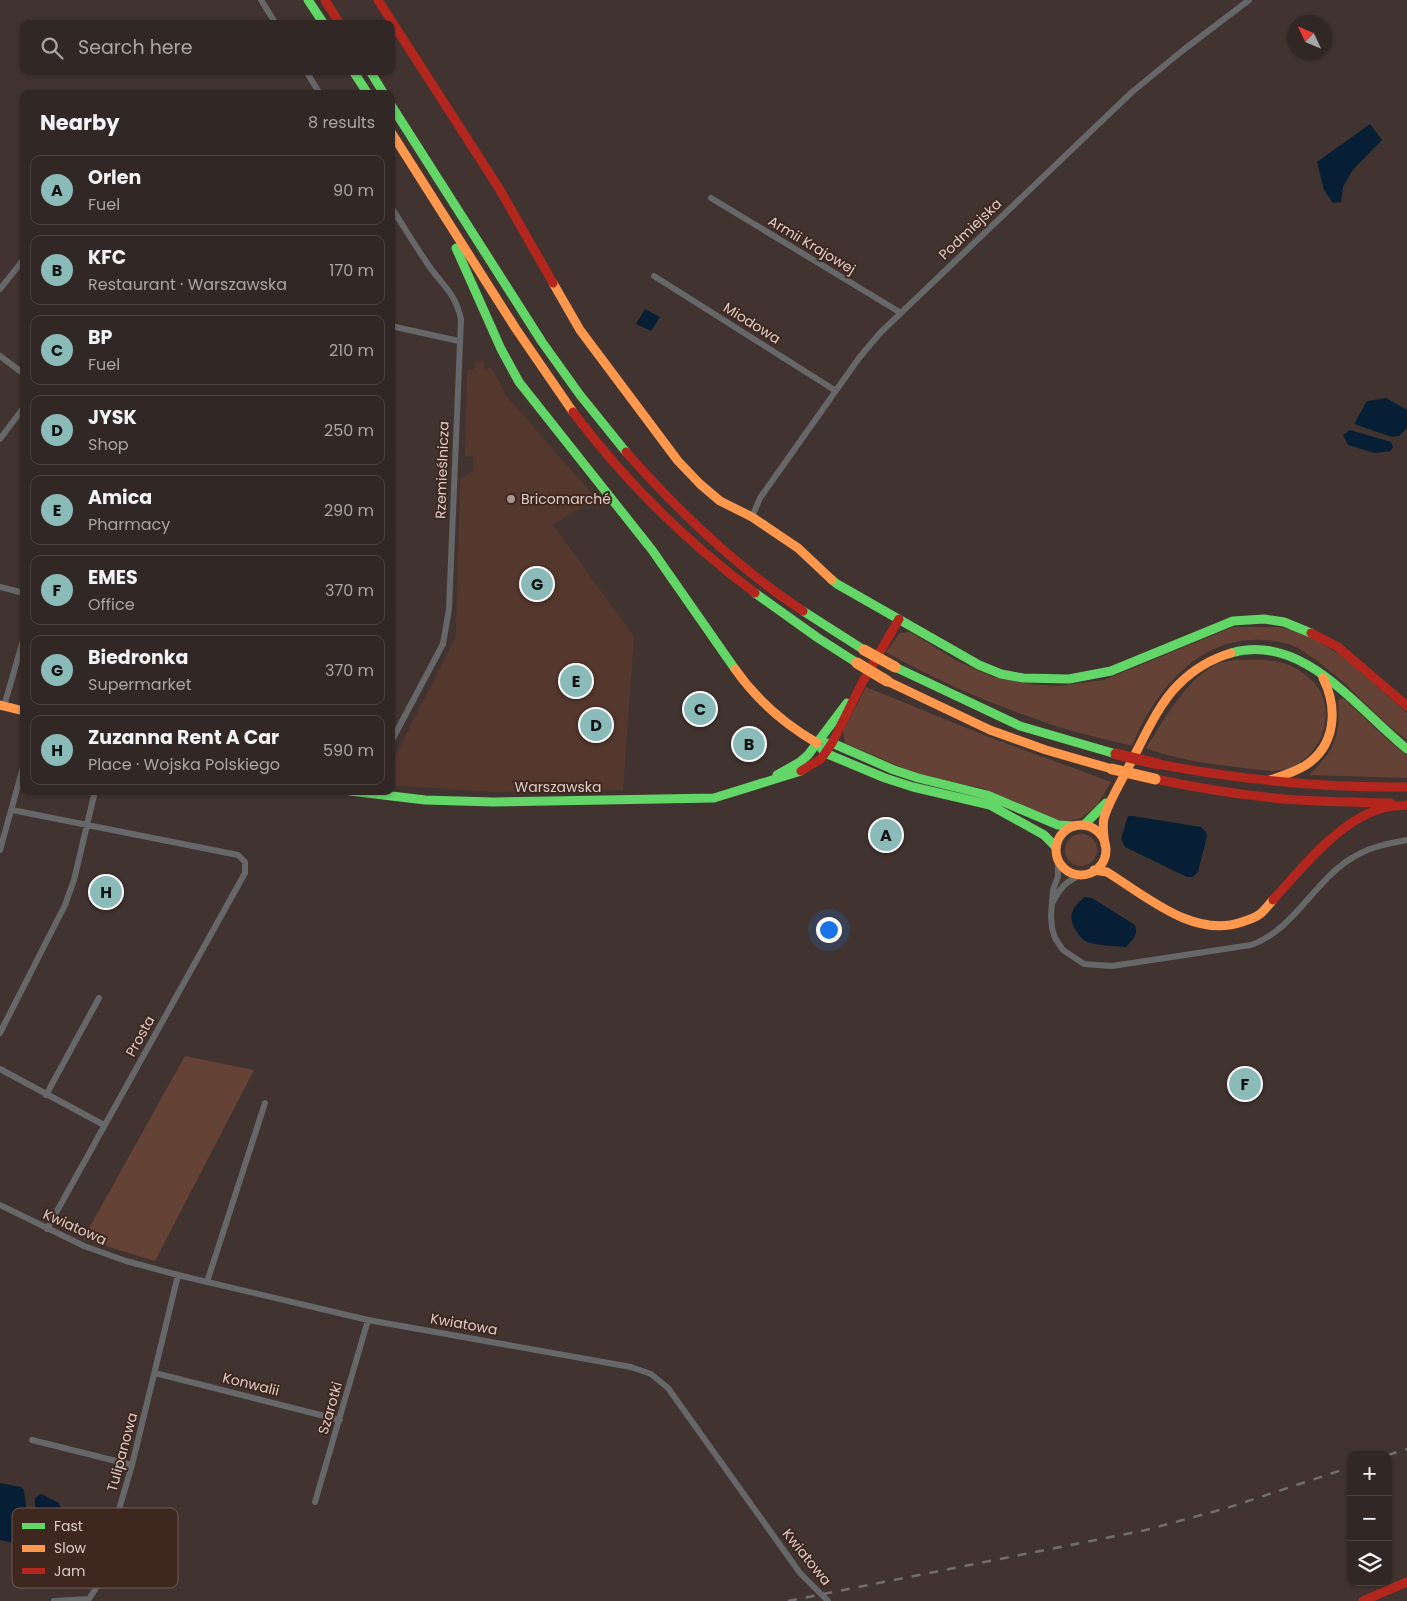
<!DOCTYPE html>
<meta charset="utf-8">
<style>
:root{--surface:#312724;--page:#3d3331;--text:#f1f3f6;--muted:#a8a5a6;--line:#4c4441;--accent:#8bbbb9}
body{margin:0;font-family:Poppins,sans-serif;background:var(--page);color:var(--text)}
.controls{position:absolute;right:15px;bottom:15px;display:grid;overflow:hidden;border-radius:10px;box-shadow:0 1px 4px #0004}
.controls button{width:45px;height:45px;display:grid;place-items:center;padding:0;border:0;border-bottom:1px solid var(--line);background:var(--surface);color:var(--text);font:25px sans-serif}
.compass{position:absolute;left:1287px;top:15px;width:45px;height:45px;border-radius:50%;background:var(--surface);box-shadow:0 1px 4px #0004;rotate:314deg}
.you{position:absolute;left:828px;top:929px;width:18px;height:18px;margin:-12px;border:4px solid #fff;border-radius:50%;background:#1a73e8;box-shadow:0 0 0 8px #1a73e833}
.badge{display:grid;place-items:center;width:32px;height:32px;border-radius:50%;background:var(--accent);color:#111;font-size:16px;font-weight:700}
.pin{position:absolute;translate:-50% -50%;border:2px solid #fff;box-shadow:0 1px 5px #0006}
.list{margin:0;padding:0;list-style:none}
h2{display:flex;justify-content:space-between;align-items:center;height:65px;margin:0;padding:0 20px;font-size:21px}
h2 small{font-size:16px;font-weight:400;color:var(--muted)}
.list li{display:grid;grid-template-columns:32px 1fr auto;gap:15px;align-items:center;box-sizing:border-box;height:70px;margin:0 10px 10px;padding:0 10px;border:1px solid var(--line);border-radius:10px}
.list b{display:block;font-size:19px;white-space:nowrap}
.list p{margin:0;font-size:16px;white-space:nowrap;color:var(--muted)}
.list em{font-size:16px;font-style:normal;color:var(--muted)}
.icon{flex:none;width:28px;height:28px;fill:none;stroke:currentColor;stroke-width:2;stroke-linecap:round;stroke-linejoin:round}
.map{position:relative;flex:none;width:1407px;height:1601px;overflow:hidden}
.search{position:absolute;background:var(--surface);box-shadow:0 1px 4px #0004;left:20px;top:20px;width:375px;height:55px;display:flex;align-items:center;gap:12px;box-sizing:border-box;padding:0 18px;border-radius:10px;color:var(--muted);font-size:19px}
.panel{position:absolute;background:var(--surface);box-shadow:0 1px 4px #0004;left:20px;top:90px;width:375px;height:705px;border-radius:10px}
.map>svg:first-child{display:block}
.built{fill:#54372d}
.green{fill:#654236}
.water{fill:#061f35}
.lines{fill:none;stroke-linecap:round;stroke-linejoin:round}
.street{stroke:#666769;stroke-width:6}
.fast{stroke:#63d668;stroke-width:9}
.slow{stroke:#ff974d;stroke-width:9}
.jam{stroke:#b3261e;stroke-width:9}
.rail{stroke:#706e6d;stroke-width:2.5;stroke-dasharray:9 9;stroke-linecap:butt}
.slow-bridge{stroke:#ff974d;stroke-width:11}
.jam-bridge{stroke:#b3261e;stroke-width:11}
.poi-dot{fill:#a79893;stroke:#3e271f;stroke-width:2}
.labels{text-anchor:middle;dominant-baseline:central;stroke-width:4;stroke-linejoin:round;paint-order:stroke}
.street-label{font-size:14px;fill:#decec9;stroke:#3e271f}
.poi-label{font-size:14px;fill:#decec9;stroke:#3e271f;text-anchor:start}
.key{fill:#3e271f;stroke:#6e5952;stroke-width:1}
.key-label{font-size:14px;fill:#decec9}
</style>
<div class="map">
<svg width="1407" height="1601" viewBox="0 0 1407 1601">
<rect width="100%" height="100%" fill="#413430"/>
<path class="built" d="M 484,361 L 485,370 L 491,367 L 508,398 L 596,498 L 553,525 L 634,636 L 623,790 L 491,792 L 391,785 L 391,764 L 456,636 L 460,479 L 474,471 L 473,456 L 465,457 L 467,370 L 474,370 L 475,362 Z"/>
<path class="green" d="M 1233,627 L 1278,627 L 1305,633 L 1348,660 L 1407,713 L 1407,740 C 1376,718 1352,686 1321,664 C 1312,657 1299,647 1288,644 C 1211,623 1159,681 1132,746 C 1109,740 1085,735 1062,728 C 1002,709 941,683 886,652 L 900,633 L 910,632 L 957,661 L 993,677 L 1029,684 L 1058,686 L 1104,680 Z
M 1236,660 C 1254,660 1272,658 1289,665 C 1301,670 1317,682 1322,695 C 1334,725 1316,760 1286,769 C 1273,773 1257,769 1244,768 C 1211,764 1177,760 1146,748 C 1165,719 1183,684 1213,666 C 1220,662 1229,661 1236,660 Z
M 866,687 L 986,736 L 1111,782 L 1097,805 L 1083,817 L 1075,820 L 1060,822 L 985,789 L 917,774 L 845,743 L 843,731 Z
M 1343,698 L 1390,742 L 1407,755 L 1407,778 L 1309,775 C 1335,750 1341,736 1338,700 Z
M1065 850a16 16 0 1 1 32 0a16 16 0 1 1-32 0Z
M 185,1056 L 254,1070 L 155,1261 L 83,1239 Z"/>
<path class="water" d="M 1370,124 L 1382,140 L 1352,171 L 1343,187 L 1341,202 L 1333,203 L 1324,190 L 1317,162 Z
M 645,309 L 660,317 L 651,331 L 636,324 Z
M 1386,398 L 1407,410 L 1407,428 L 1399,436 L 1392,437 L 1354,424 L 1367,401 Z
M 1350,430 L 1391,442 L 1393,447 L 1391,451 L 1375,453 L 1348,445 L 1343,435 Z
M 1133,816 L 1201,827 L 1206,832 L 1207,836 L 1198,872 L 1192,877 L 1187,877 L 1125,847 L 1121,839 L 1128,816 Z
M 1085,897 L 1092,898 L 1135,925 C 1139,934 1132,941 1126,947 C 1114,946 1099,946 1087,942 C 1082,940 1079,935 1076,931 C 1067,916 1072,907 1085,897 Z
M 0,1483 L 21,1487 L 24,1490 L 26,1506 L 23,1538 L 22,1542 L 18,1544 L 0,1540 Z
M 41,1494 L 59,1503 L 62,1511 L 56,1517 L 52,1518 L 47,1516 L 44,1517 L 43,1520 L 46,1522 L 56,1521 L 53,1539 C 47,1543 41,1546 34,1541 C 34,1534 37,1527 37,1520 C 37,1513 34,1506 35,1498 Z"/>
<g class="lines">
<path class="street" d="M 261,0 L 276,24
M 306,71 L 320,94
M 711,198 L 901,313
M 391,207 C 404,227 416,247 429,266 C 444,287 455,293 461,319 L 449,609 L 443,644 L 391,742
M 654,276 L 836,391
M 0,289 L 24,259
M 391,326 L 459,341
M 0,356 L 24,374
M 0,439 L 24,407
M 752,517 L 760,498 L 859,358 L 880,333 L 1132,92 L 1182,51 L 1249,0
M 0,587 L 24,593
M 4,706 L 24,637
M 12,810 L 238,855 L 245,862 L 245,873 L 47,1229
M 0,850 L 24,764
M 1058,859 L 1058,876 L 1053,890 L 1051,916 L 1052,928 L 1055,938 L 1063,950 L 1084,964 L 1112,966 L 1251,945 C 1297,929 1316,875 1359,854 C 1374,846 1391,843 1407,840
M 1053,902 C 1061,886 1066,882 1082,874
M 0,1033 L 65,905 L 74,880 L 95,791
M 0,1069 L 104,1125
M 46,1095 L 99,998
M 0,1205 L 84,1246 L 126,1261 L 178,1275 L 368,1320 L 631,1367 L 651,1374 L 668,1388 L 800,1573 L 828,1601
M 207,1282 L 265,1103
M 155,1373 L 340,1420
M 32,1440 L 132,1465
M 315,1502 L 368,1320
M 54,1601 L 89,1599 L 96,1588 L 132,1465 L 178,1275"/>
<path class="fast" d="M 308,0 L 324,24
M 353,71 L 368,94
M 370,71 L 384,94
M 391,105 L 542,342 L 580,395 L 626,452
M 456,248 L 501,349 L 519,382 L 652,550 L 735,669
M 832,580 L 837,584 L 979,665 L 1001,674 L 1023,678 L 1069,679 L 1111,671 L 1233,621 L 1264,619 L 1284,622 L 1311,633
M 755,593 L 818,638 L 857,663
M 803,611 L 864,650
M 1231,653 C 1303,632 1357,709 1407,749
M 895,667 L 1020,726 L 1116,754
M 827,743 L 832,743 L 894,770 L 918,778 L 987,795 L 1058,825 L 1075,826
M 822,749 L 825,753 L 885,778 L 913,787 L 990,805 L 1044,835 L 1056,847
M 777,775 L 800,762 L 808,755 L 847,703
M 350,791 L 425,800 L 493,802 L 714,798 L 801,771
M 1084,825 L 1106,803"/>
<path class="slow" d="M 391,132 L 516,329 L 573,412
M 553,283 L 580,330 L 678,461 L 700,484 L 720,501 L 752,517 L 798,548 L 832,580
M 735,669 C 756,699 786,725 817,743
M 887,681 L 990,730 L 1046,750 L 1112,769
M 0,705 L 24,711
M 1270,780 C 1282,776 1295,772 1306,765 C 1336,745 1338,708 1323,678
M1056 850a25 25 0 1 1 50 0a25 25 0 1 1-50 0Z
M 1105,845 C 1104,837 1102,827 1104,818 C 1109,801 1121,782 1129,766 C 1143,740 1158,704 1179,684 C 1194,669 1211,659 1231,653
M 1094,870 L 1107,872 C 1146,896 1194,939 1242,922 C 1248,920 1255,918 1260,914 C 1265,910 1269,904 1273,900"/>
<path class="jam" d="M 325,0 L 340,24
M 378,0 L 500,190 L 553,283
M 573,412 C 624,480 687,542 755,593
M 626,452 C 679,512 736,567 803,611
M 1311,633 L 1338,647 L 1407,706
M 1158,764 C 1241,780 1323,788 1407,787
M 801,771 L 821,759 L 832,743 L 862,683 L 899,619
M 1155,779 C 1198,788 1240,795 1284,799 C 1319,802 1355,802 1391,803
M 1273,900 C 1302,868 1338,822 1380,809 C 1389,806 1398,806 1407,805
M 1363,1601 L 1407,1582"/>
<path class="rail" d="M 1388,1455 L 1407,1449
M 788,1601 L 1146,1530 L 1227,1508 L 1351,1467"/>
<path class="slow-bridge" d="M 864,650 L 895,667
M 857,663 L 887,681
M 1112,769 L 1155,779"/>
<path class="jam-bridge" d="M 1116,754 L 1158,764"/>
</g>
<circle class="poi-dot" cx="511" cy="499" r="5"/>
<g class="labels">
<g class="street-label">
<text transform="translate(970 229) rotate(-44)">Podmiejska</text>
<text transform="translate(812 245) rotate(31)">Armii Krajowej</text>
<text transform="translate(752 323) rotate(32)">Miodowa</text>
<text transform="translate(442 470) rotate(-88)">Rzemieślnicza</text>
<text x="558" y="787">Warszawska</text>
<text transform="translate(140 1036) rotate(-61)">Prosta</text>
<text transform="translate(75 1227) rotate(24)">Kwiatowa</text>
<text transform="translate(464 1324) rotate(10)">Kwiatowa</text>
<text transform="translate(251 1384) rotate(14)">Konwalii</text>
<text transform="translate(330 1408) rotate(-74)">Szarotki</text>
<text transform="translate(122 1452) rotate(-75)">Tulipanowa</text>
<text transform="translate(807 1557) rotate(51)">Kwiatowa</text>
</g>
<g class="poi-label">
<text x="521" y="499">Bricomarché</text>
</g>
</g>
<rect x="12" y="1508" width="166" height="80" rx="8" class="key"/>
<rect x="22" y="1523" width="23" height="6" fill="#63d668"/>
<rect x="22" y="1545" width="23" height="7" fill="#ff974d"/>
<rect x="22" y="1568" width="23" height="6" fill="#b3261e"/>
<g class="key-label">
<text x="54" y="1531">Fast</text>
<text x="54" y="1553">Slow</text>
<text x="54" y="1576">Jam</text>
</g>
</svg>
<div class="controls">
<button>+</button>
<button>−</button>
<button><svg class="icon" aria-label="layers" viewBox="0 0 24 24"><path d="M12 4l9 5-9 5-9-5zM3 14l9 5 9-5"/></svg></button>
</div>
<svg class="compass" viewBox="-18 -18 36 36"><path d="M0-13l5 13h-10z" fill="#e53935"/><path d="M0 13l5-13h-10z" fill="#a8a5a6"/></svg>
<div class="you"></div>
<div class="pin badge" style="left:886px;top:835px">A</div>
<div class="pin badge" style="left:749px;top:744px">B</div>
<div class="pin badge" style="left:700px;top:709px">C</div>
<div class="pin badge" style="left:596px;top:725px">D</div>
<div class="pin badge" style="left:576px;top:681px">E</div>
<div class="pin badge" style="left:1245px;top:1084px">F</div>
<div class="pin badge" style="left:537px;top:584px">G</div>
<div class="pin badge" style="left:106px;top:892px">H</div>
<div class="search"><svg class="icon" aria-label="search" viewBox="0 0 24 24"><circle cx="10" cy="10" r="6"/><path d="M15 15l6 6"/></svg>Search here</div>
<section class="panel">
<h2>Nearby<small>8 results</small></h2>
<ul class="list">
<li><span class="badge">A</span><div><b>Orlen</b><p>Fuel</p></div><em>90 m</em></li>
<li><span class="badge">B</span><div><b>KFC</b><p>Restaurant · Warszawska</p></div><em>170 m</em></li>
<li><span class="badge">C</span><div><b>BP</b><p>Fuel</p></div><em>210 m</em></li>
<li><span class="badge">D</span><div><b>JYSK</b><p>Shop</p></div><em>250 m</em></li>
<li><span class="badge">E</span><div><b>Amica</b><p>Pharmacy</p></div><em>290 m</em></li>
<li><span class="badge">F</span><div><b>EMES</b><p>Office</p></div><em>370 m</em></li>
<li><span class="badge">G</span><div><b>Biedronka</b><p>Supermarket</p></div><em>370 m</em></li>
<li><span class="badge">H</span><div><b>Zuzanna Rent A Car</b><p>Place · Wojska Polskiego</p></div><em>590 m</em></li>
</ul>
</section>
</div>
